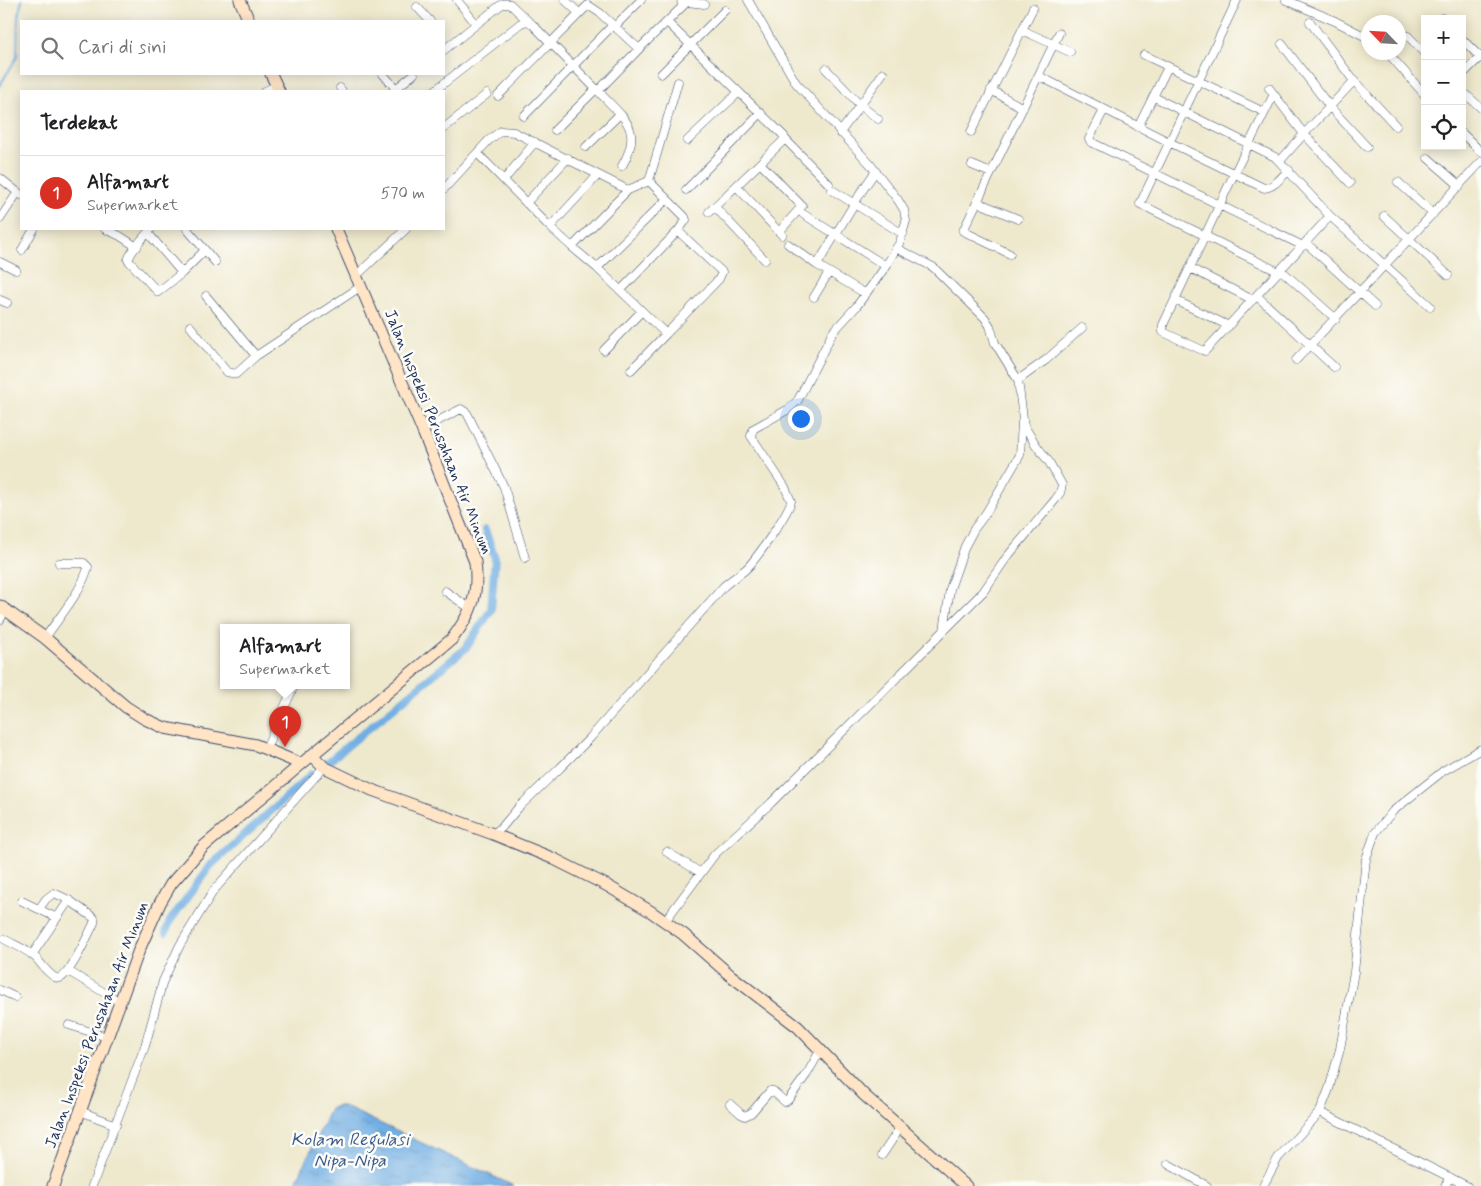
<!DOCTYPE html>
<html lang="id">
<meta charset="utf-8">
<style>
:root{--surface:#fff;--page:#f6f6f6;--text:#202124;--muted:#757577;--line:#e0e0e0;--accent:#d93025}
body{margin:0;font-family:Mynerve,sans-serif;background:var(--page);color:var(--text)}
.controls{position:absolute;right:15px;top:15px;display:grid;overflow:hidden;border-radius:0px;box-shadow:0 2px 12px #0003}
.controls button{width:45px;height:45px;display:grid;place-items:center;padding:0;border:0;border-bottom:1px solid var(--line);background:var(--surface);color:var(--text);font:25px sans-serif}
.compass{position:absolute;left:1361px;top:15px;width:45px;height:45px;border-radius:50%;background:var(--surface);box-shadow:0 2px 12px #0003;rotate:295deg}
.you{position:absolute;left:800px;top:418px;width:18px;height:18px;margin:-12px;border:4px solid #fff;border-radius:50%;background:#1a73e8;box-shadow:0 0 0 8px #1a73e833}
.badge{display:grid;place-items:center;width:32px;height:32px;border-radius:50%;background:var(--accent);color:#fff;font-size:16px;font-weight:700}
.pin{position:absolute;translate:-50% -41px;filter:drop-shadow(0 1px 2px #0008)}
.pin::after{content:'';position:absolute;top:26px;width:18px;height:15px;background:inherit;clip-path:polygon(0 0,100% 0,50% 100%)}
.popup{position:absolute;left:220px;top:624px;width:130px;height:65px;box-sizing:border-box;display:grid;place-content:center;border-radius:0px;background:var(--surface);filter:drop-shadow(0 1px 4px #0005);font-size:16px;white-space:nowrap;color:var(--muted)}
.popup b{font-size:19px;color:var(--text)}
.popup::after{content:'';position:absolute;left:50%;top:100%;margin-left:-10px;border:10px solid transparent;border-top-color:var(--surface)}
.list{margin:0;padding:0;list-style:none}
h2{display:flex;justify-content:space-between;align-items:center;height:65px;margin:0;padding:0 20px;font-size:21px}
h2 small{font-size:16px;font-weight:400;color:var(--muted)}
.list li{display:grid;grid-template-columns:32px 1fr auto;gap:15px;align-items:center;box-sizing:border-box;height:75px;padding:0 20px;border-top:1px solid var(--line)}
.list b{display:block;font-size:19px;white-space:nowrap}
.list p{margin:0;font-size:16px;white-space:nowrap;color:var(--muted)}
.list em{font-size:16px;font-style:normal;color:var(--muted)}
.icon{flex:none;width:28px;height:28px;fill:none;stroke:currentColor;stroke-width:2;stroke-linecap:round;stroke-linejoin:round}
.map{position:relative;flex:none;width:1481px;height:1186px;overflow:hidden}
.search{position:absolute;background:var(--surface);box-shadow:0 2px 12px #0003;left:20px;top:20px;width:425px;height:55px;display:flex;align-items:center;gap:12px;box-sizing:border-box;padding:0 18px;border-radius:0px;color:var(--muted);font-size:19px}
.panel{position:absolute;background:var(--surface);box-shadow:0 2px 12px #0003;left:20px;top:90px;width:425px;height:140px;border-radius:0px}
.map>svg:first-child{display:block}
.water{fill:url(#water-ripples);stroke:#466ea0}
.lines{fill:none;stroke-linecap:round;stroke-linejoin:round}
.stream{stroke:#71aee3;stroke-width:2}
.canal{stroke:#71aee3;stroke-width:8}
.street-casing{stroke:#3b4b6e;stroke-width:9}
.secondary-casing{stroke:#3b4b6e;stroke-width:13}
.street{stroke:#fff;stroke-width:8}
.secondary{stroke:#ffe4c6;stroke-width:11}
.labels{text-anchor:middle;dominant-baseline:central;stroke-width:5;stroke-linejoin:round;paint-order:stroke}
.street-label{font-size:16px;fill:#1b2f5e;stroke:#fdfcf7}
.water-label{font-size:18px;font-style:italic;fill:#395b8d;stroke:#fdfcf7}
</style>
<div class="map">
<svg width="1481" height="1186" viewBox="0 0 1481 1186">
<defs>
<pattern id="water-ripples" width="26" height="14" patternUnits="userSpaceOnUse" patternTransform="scale(1.25)"><rect width="26" height="14" fill="#71aee3"/><path d="M2 4q2-2 4 0t4 0M15 11q2-2 4 0t4 0" fill="none" stroke="#5c8ebb"/></pattern>
</defs>
<rect width="100%" height="100%" fill="#fdfcf7"/>
<filter id="ink" filterUnits="userSpaceOnUse"><feTurbulence type="fractalNoise" baseFrequency=".02" numOctaves="2"/><feDisplacementMap in="SourceGraphic" scale="10" xChannelSelector="R" yChannelSelector="G"/><feConvolveMatrix kernelMatrix="1 2 1 2 8 2 1 2 1" color-interpolation-filters="sRGB"/></filter>
<filter id="wash" filterUnits="userSpaceOnUse"><feTurbulence type="fractalNoise" baseFrequency=".0096" numOctaves="4" result="noise"/><feDisplacementMap in="SourceGraphic" scale="20" xChannelSelector="R" yChannelSelector="G"/><feGaussianBlur stdDeviation="1.12" result="paint"/><feColorMatrix in="noise" values="0 0 0 0 0 0 0 0 0 0 0 0 0 0 0 0 0 1.4 0 .05"/><feComposite in="paint" operator="in"/></filter>
<g filter="url(#wash)">
<rect width="100%" height="100%" fill="#eee8cc"/>
<path class="water" d="M 336,1106 L 343,1106 L 514,1186 L 294,1186 L 330,1109 Z"/>
<g class="lines">
<path class="stream" d="M 0,85 L 17,57 L 18,18 L 22,0"/>
<path class="canal" d="M 328,762 L 466,648 L 491,610 L 495,558 L 485,530
M 166,932 L 170,921 L 211,865 L 312,774"/>
</g>
</g>
<g filter="url(#ink)">
<g class="lines">
<defs>
<path id="street" d="M 457,0 L 476,24
M 565,0 L 579,13
M 681,0 L 682,4 L 687,2 L 704,4
M 1237,0 L 1140,204 L 1279,272
M 1286,0 L 1335,21 L 1368,38
M 417,7 L 430,21
M 1442,18 L 1442,19
M 667,22 L 784,136 L 783,141 L 709,212
M 1310,22 L 1354,81 L 1396,126
M 615,26 L 641,0
M 1022,30 L 1070,52
M 1398,35 L 1408,36 L 1425,54
M 1462,39 L 1481,58
M 1282,44 L 1330,107 L 1367,147
M 444,50 L 502,4 L 510,4 L 528,21
M 1387,52 L 1425,95
M 1144,55 L 1264,112
M 826,69 L 860,105 L 878,119
M 383,74 L 396,89
M 661,74 L 725,10
M 1462,75 L 1481,56
M 1039,76 L 1169,142 L 1264,188 C 1275,187 1281,177 1289,170
M 340,88 L 342,91
M 1269,88 L 1304,134 L 1280,161
M 991,90 L 1023,108
M 265,91 L 276,86
M 393,91 L 414,74
M 434,91 L 521,23 L 528,21 L 532,24 L 598,91 L 639,49 L 687,2
M 598,91 C 624,119 644,128 622,166
M 1462,91 L 1481,108
M 1274,94 L 1234,174 L 1163,325 L 1163,332 L 1202,350 L 1205,351 L 1330,216
M 498,96 L 588,5 L 600,13 L 639,49
M 1154,97 L 1275,157 L 1330,216 L 1430,306
M 1104,110 L 1089,139 L 1091,142 L 1303,246
M 524,116 L 613,25
M 1138,127 L 1168,67
M 444,128 L 487,94
M 555,130 L 596,89
M 971,132 L 1033,8
M 840,133 L 883,73
M 1462,133 L 1481,152
M 784,138 L 829,184
M 687,141 L 739,92
M 586,147 L 620,114
M 477,153 L 550,227 L 572,247 L 628,190 L 649,181 L 678,82
M 1428,158 L 1460,186
M 760,163 L 802,206 L 779,232
M 972,165 L 991,173
M 0,178 L 21,195
M 504,180 L 535,142
M 1398,182 L 1433,214
M 1350,183 L 1304,134 L 1354,81
M 736,186 L 782,235
M 444,189 L 489,140 L 501,131 L 514,132 L 628,190
M 686,190 L 761,113
M 832,190 L 903,234
M 977,202 L 1018,219
M 526,203 L 568,158
M 715,207 L 765,260
M 803,214 L 886,266
M 1384,216 L 1448,275
M 0,219 L 18,192
M 550,227 L 598,175
M 105,229 L 120,236 L 137,247
M 148,233 L 182,273 L 158,292 L 128,260 C 132,249 143,238 151,229
M 1306,243 L 1375,306
M 788,244 L 817,265 L 866,294
M 572,247 L 597,268 L 666,334 L 631,370
M 22,250 L 34,229
M 205,250 L 215,262
M 1010,254 L 963,231 L 1059,33
M 0,262 L 16,270
M 817,265 L 862,191 L 875,172
M 597,268 L 667,199
M 1190,268 L 1253,300
M 1281,270 L 1336,319
M 182,273 L 205,250 L 187,229
M 355,277 L 406,229
M 621,290 L 678,231 L 686,220 L 685,217 L 649,181
M 206,296 L 256,356
M 1257,296 L 1334,367
M 814,297 L 829,272
M 0,300 L 7,303
M 1175,300 L 1229,326
M 190,326 L 227,372 L 236,374 L 256,356 L 360,287
M 666,334 L 719,279 L 722,272 L 678,231
M 604,350 L 642,311
M 1296,360 L 1481,162
M 1018,380 L 1046,360 L 1082,328
M 422,429 L 461,409 L 467,413 L 504,487 L 525,558
M 445,591 L 471,609
M 0,620 L 5,610
M 944,631 L 950,589 L 965,546 L 974,529 L 986,513 L 1020,455 L 1022,422
M 45,638 C 59,617 82,591 88,567 L 84,563 L 59,563
M 266,748 L 294,686
M 493,834 L 503,826 L 518,808 L 560,768 L 590,738 L 724,586 C 731,580 739,575 746,569 C 755,561 789,512 791,501 L 785,487 L 751,436 L 753,429 L 787,410 L 798,400 L 833,332 L 856,307 L 886,266 L 900,242 L 906,221 L 904,210 L 898,200 L 870,164 L 796,83 L 748,0
M 667,852 L 701,873
M 22,901 L 57,918
M 665,921 L 715,854 L 771,803 L 983,592 L 1007,557 L 1055,500 L 1060,493 L 1062,485 L 1049,462 L 1036,445 L 1024,426 L 1018,380 L 995,343 L 990,326 L 985,318 L 933,267 L 896,248
M 4,939 C 14,945 29,950 37,959 C 41,964 53,980 60,978 C 70,975 89,933 94,923 L 94,918 L 69,900
M 32,955 L 69,900 L 54,893 L 46,899 L 39,909
M 68,971 L 120,1002
M 0,990 L 15,997
M 69,1025 L 107,1037
M 730,1104 L 741,1114 L 745,1116 L 751,1113 L 770,1091 L 773,1091 L 785,1102 L 788,1100 L 807,1074 L 820,1051
M 80,1111 L 116,1125
M 1320,1112 L 1329,1089 L 1340,1049 L 1354,972 L 1366,859 L 1375,833 L 1393,811 L 1443,771 L 1481,749
M 882,1155 L 900,1128
M 1168,1164 L 1207,1186
M 92,1186 L 145,1046 L 163,981 L 180,945 L 214,890 L 324,767
M 1263,1186 L 1278,1158 L 1320,1112 L 1467,1186
M 1445,1186 L 1450,1177"/>
<path id="secondary" d="M 240,0 L 249,21
M 271,74 L 279,91
M 0,606 L 45,638 L 126,707 L 145,719 L 165,728 L 256,745 L 301,764
M 312,755 L 324,767 L 372,790 L 493,834 L 552,858 L 606,885 L 650,911 L 683,934 L 730,975 L 798,1027 L 864,1095 L 966,1186
M 53,1186 L 139,950 L 160,903 L 171,884 L 203,847 L 312,755 L 452,639 C 472,613 479,594 475,562 L 422,429 L 336,229"/>
</defs>
<use href="#street" class="street-casing"/>
<use href="#secondary" class="secondary-casing"/>
<use href="#street" class="street"/>
<use href="#secondary" class="secondary"/>
</g>
</g>
<g class="labels">
<g class="street-label">
<text transform="translate(438 432) rotate(68)">Jalan Inspeksi Perusahaan Air Minum</text>
<text transform="translate(97 1025) rotate(-69)">Jalan Inspeksi Perusahaan Air Minum</text>
</g>
<g class="water-label">
<text x="350" y="1140">Kolam Regulasi<tspan x="350" dy="21">Nipa-Nipa</tspan></text>
</g>
</g>
</svg>
<div class="controls">
<button>+</button>
<button>−</button>
<button><svg class="icon" aria-label="locate" viewBox="0 0 24 24"><circle cx="12" cy="12" r="6"/><path d="M12 2v4M12 18v4M2 12h4M18 12h4"/></svg></button>
</div>
<svg class="compass" viewBox="-18 -18 36 36"><path d="M0-13l5 13h-10z" fill="#e53935"/><path d="M0 13l5-13h-10z" fill="#757577"/></svg>
<div class="you"></div>
<div class="pin badge" style="left:285px;top:747px">1</div>
<div class="popup"><b>Alfamart</b>Supermarket</div>
<div class="search"><svg class="icon" aria-label="search" viewBox="0 0 24 24"><circle cx="10" cy="10" r="6"/><path d="M15 15l6 6"/></svg>Cari di sini</div>
<section class="panel">
<h2>Terdekat<small></small></h2>
<ul class="list">
<li><span class="badge">1</span><div><b>Alfamart</b><p>Supermarket</p></div><em>570 m</em></li>
</ul>
</section>
</div>
